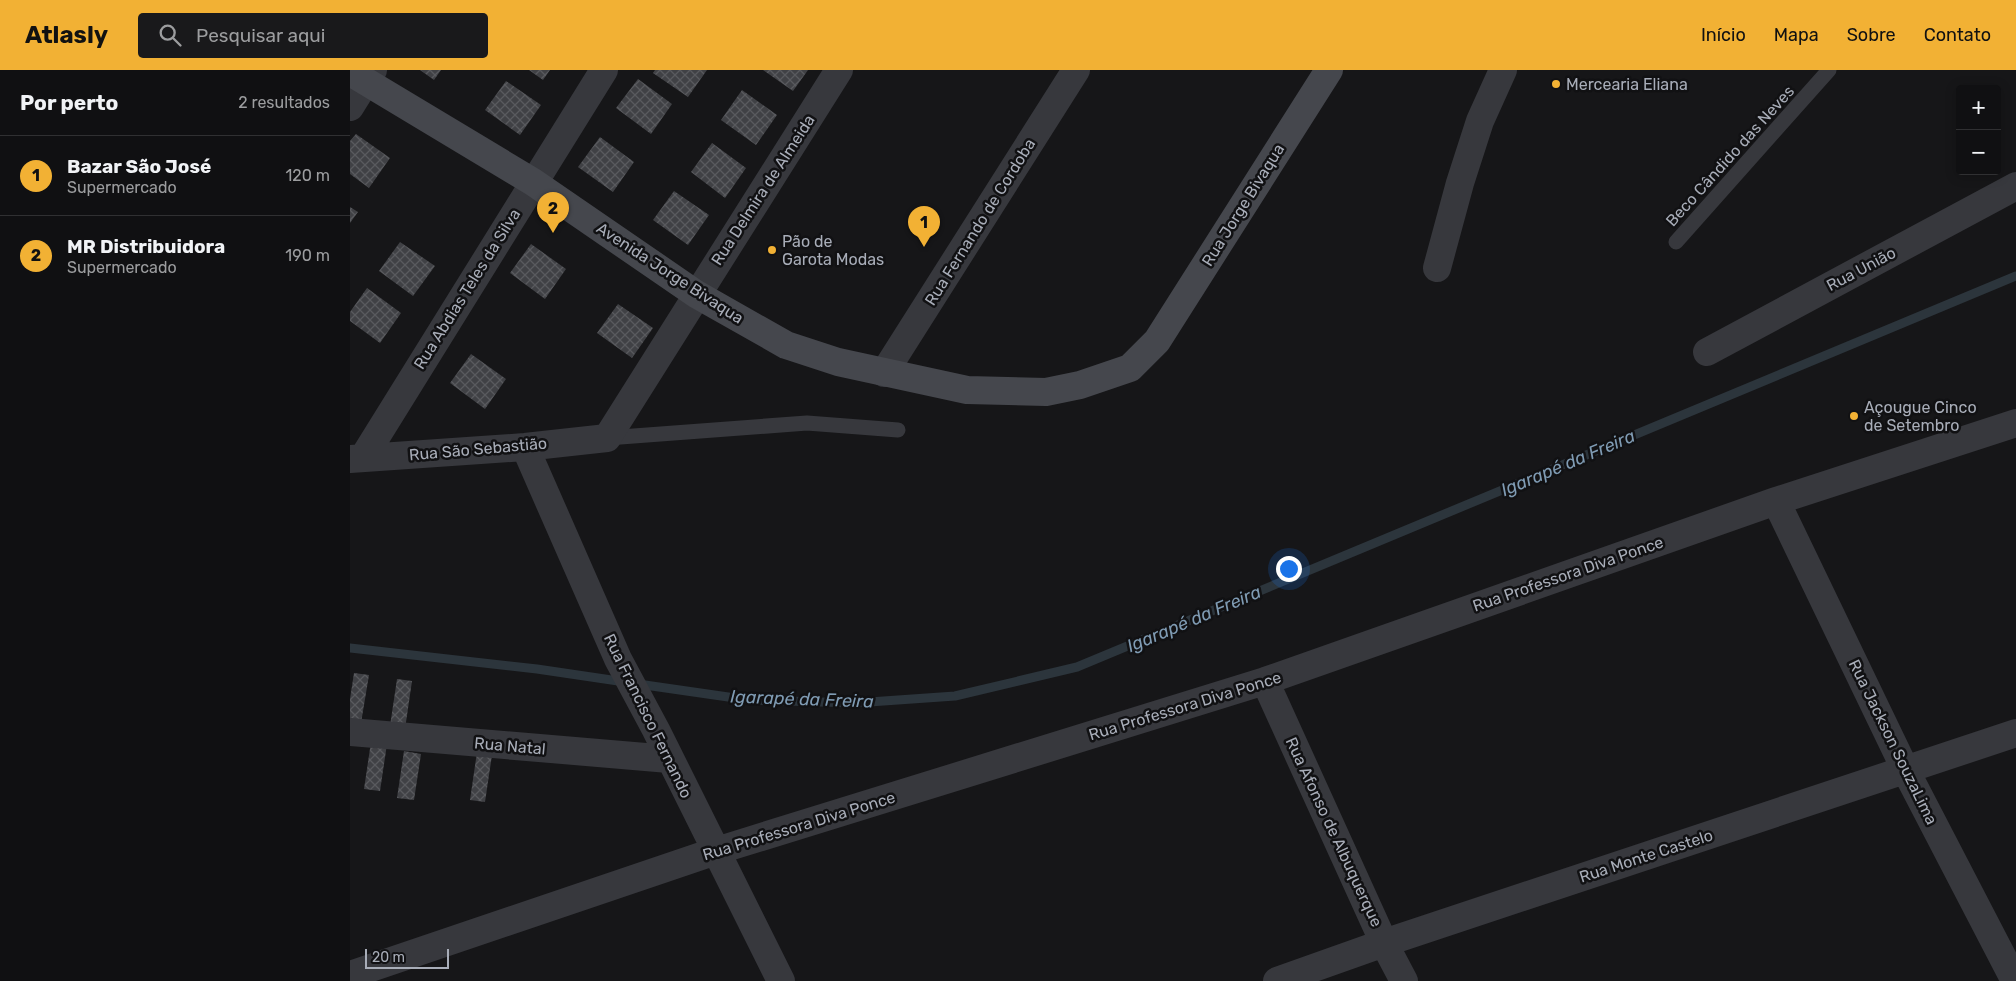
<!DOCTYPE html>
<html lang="pt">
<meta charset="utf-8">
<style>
:root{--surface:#101012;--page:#19191b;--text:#f1f3f6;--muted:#9c9d9f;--line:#303032;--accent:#f2b134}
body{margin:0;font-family:Rubik,sans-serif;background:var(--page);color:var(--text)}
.controls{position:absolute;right:15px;top:15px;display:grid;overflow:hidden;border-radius:5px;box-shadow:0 2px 12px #0003}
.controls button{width:45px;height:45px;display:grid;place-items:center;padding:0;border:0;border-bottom:1px solid var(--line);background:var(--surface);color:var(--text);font:25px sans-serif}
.scale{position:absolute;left:15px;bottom:12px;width:84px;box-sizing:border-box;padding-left:5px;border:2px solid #a8adb8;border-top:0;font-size:14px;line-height:18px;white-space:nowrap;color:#a8adb8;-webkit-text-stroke:4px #111113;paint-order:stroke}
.you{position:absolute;left:938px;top:498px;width:18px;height:18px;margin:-12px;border:4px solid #fff;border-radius:50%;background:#1a73e8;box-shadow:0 0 0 8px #1a73e833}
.badge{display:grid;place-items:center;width:32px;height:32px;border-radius:50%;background:var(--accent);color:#111;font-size:16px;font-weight:700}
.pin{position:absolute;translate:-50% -41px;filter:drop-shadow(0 1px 2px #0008)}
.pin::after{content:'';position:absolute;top:26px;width:18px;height:15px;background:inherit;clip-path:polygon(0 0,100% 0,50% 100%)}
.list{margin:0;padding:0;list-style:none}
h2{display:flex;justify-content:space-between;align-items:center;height:65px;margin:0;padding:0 20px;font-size:21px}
h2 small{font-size:16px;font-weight:400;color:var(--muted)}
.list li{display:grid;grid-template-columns:32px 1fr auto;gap:15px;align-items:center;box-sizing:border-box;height:80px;padding:0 20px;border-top:1px solid var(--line)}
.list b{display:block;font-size:19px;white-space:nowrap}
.list p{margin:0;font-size:16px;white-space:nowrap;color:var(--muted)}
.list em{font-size:16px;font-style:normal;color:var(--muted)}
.icon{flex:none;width:28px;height:28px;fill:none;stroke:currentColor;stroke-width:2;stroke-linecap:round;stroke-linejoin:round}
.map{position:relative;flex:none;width:1666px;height:911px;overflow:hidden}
header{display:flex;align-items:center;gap:30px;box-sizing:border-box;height:70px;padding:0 25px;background:var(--accent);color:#111}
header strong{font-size:24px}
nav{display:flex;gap:28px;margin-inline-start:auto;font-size:18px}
.search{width:350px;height:45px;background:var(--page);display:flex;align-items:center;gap:12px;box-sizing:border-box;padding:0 18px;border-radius:5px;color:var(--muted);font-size:19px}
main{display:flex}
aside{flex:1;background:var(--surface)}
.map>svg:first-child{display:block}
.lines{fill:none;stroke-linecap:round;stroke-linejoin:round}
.stream{stroke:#2c353c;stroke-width:9}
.building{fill:url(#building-cross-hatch)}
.lane{stroke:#37383d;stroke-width:15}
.street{stroke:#37383d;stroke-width:28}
.secondary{stroke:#45474d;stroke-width:28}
.poi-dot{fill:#f2b134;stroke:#111113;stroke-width:2}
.labels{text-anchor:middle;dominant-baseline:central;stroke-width:5;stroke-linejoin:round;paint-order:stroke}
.poi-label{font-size:16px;fill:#a8adb8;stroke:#111113;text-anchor:start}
.street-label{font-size:16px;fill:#a8adb8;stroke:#111113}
.water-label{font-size:18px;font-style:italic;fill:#7f9bb3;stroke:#111113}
</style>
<header>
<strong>Atlasly</strong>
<div class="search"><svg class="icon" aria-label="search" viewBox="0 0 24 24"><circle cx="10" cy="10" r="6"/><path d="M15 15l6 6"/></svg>Pesquisar aqui</div>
<nav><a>Início</a><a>Mapa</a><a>Sobre</a><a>Contato</a></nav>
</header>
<main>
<aside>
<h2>Por perto<small>2 resultados</small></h2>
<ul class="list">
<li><span class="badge">1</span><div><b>Bazar São José</b><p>Supermercado</p></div><em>120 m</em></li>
<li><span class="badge">2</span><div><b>MR Distribuidora</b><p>Supermercado</p></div><em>190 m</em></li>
</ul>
</aside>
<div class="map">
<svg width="1666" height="911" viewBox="0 0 1666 911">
<defs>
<pattern id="building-cross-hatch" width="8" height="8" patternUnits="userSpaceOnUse" patternTransform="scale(1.25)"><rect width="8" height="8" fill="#404145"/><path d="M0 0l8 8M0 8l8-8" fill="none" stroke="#595a5e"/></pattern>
</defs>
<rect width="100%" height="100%" fill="#161618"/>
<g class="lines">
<path class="stream" d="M 0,578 L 187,599 L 275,612
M 288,614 L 399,630 L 505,633 L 605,626 L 727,597 L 1666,206"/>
</g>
<path class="building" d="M 70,0 L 91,0 L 84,10 Z
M 179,0 L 200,0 L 193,10 Z
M 305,0 L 357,0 L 338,27 L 303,3 Z
M 413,0 L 458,0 L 443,21 Z
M 288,9 L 322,34 L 301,64 L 266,38 Z
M 156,11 L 191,35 L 170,65 L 135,40 Z
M 392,20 L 427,45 L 406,75 L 371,50 Z
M 6,64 L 40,88 L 19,118 L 0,104 L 0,71 Z
M 250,67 L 284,92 L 263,122 L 228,97 Z
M 362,73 L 396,98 L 375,128 L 341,102 Z
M 324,121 L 359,145 L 338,175 L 303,150 Z
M 0,137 L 8,142 L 0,153 Z
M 50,172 L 85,196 L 63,226 L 29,201 Z
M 181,174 L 216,199 L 195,229 L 160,203 Z
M 17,218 L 51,243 L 30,273 L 0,251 L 0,242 Z
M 268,234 L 303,258 L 282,288 L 247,263 Z
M 121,284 L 156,309 L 135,339 L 100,313 Z
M 4,603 L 19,605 L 11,653 L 0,651 L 0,629 Z
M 47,609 L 62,611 L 55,659 L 40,656 Z
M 21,672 L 37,674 L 30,721 L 14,719 Z
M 54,681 L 71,684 L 64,730 L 47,728 Z
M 127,682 L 142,685 L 135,732 L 120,730 Z"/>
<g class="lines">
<path class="lane" d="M 1326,172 L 1479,0
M 257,368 L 457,353 L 548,360"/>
<path class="street" d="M 0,37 L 23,0
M 1087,198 L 1110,113 L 1130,51 L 1153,0
M 1357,282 L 1666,116
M 534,303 L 726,0
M 175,377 L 268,589 L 306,660 L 431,911
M 13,388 L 254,0
M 0,389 L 175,377 L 257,368 L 489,0
M 1426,431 L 1556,701 L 1665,911
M 915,611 L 1034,873 L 1054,911
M 0,662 L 319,689
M 0,905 L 366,781 L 915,611 L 1426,431 L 1666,353
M 927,911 L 1034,873 L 1666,663"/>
<path class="secondary" d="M 0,2 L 183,112 L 346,224 L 436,275 L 488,292 L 617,320 L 696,322 L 730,315 L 780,298 L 807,271 L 979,0"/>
</g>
<g class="poi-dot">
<circle cx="1206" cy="14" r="5"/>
<circle cx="422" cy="180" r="5"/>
<circle cx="1504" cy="346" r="5"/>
</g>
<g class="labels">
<g class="poi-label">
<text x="1216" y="14">Mercearia Eliana</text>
<text x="432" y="171">Pão de<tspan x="432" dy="18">Garota Modas</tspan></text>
<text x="1514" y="337">Açougue Cinco<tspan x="1514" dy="18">de Setembro</tspan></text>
</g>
<g class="street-label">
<text transform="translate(1380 86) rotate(-48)">Beco Cândido das Neves</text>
<text transform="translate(413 120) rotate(-57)">Rua Delmira de Almeida</text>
<text transform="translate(893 135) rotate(-58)">Rua Jorge Bivaqua</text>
<text transform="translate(630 152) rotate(-58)">Rua Fernando de Cordoba</text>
<text transform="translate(1511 199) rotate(-28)">Rua União</text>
<text transform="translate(320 203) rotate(33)">Avenida Jorge Bivaqua</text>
<text transform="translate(117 219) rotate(-58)">Rua Abdias Teles da Silva</text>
<text transform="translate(128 379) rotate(-5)">Rua São Sebastião</text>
<text transform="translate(1218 504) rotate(-19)">Rua Professora Diva Ponce</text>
<text transform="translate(835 636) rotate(-17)">Rua Professora Diva Ponce</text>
<text transform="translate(298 646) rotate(64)">Rua Francisco Fernando</text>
<text transform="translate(1543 672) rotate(64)">Rua Jackson SouzaLima</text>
<text transform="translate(160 676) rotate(5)">Rua Natal</text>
<text transform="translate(449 756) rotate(-17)">Rua Professora Diva Ponce</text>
<text transform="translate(984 762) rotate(65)">Rua Afonso de Albuquerque</text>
<text transform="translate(1296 786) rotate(-18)">Rua Monte Castelo</text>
</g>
<g class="water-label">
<text transform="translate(1218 393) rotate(-23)">Igarapé da Freira</text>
<text transform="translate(844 549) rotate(-23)">Igarapé da Freira</text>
<text transform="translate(452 629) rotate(2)">Igarapé da Freira</text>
</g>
</g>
</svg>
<div class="controls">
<button>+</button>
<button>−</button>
</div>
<div class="scale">20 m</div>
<div class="you"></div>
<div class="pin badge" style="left:574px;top:177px">1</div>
<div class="pin badge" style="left:203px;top:163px">2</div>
</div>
</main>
